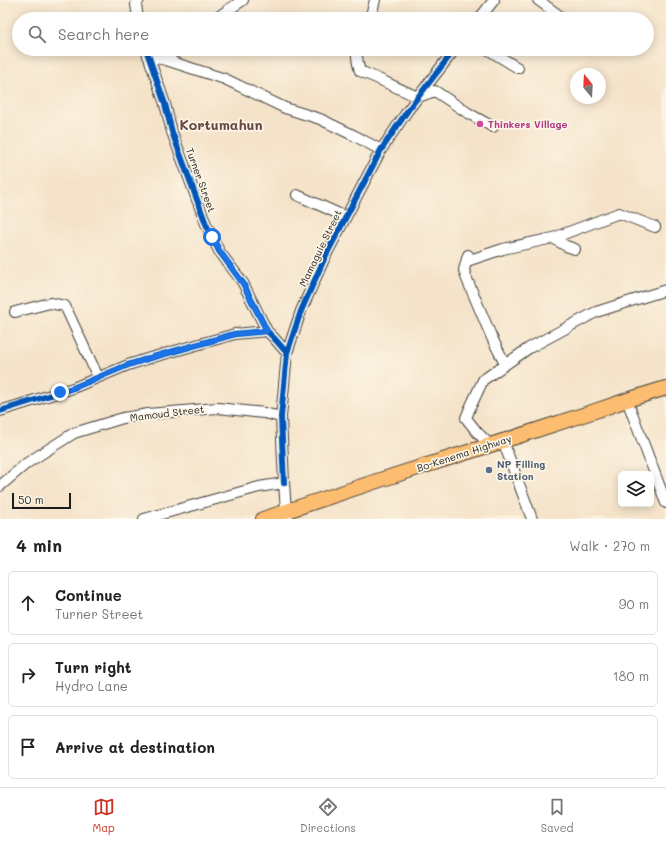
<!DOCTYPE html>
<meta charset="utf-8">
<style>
:root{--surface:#fff;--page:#f2f2f2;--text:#222;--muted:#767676;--line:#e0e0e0;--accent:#c8321e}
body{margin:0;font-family:Mali,sans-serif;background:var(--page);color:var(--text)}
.controls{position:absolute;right:12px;bottom:12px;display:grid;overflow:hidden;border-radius:6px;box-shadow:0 2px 10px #0003}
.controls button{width:36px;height:36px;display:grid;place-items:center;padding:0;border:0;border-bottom:1px solid var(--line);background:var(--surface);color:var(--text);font:20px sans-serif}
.compass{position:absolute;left:570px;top:68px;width:36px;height:36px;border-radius:50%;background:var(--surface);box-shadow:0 2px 10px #0003;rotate:342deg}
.scale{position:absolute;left:12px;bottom:10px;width:59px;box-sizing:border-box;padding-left:4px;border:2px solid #1c1c1c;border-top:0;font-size:11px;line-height:14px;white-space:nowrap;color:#1c1c1c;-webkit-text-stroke:3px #fcf5e5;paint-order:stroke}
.stop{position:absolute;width:12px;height:12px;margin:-9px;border:3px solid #1a73e8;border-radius:50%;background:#fff}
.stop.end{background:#1a73e8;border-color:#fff;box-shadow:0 1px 4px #0008}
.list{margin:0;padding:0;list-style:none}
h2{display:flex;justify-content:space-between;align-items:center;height:52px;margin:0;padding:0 16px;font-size:17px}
h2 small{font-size:13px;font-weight:400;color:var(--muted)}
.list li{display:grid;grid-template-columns:26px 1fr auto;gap:12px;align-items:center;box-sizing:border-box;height:64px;margin:0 8px 8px;padding:0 8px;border:1px solid var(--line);border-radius:6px}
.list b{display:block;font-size:15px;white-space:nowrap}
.list p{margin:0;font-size:13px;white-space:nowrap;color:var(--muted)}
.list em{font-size:13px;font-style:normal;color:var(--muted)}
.icon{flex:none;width:22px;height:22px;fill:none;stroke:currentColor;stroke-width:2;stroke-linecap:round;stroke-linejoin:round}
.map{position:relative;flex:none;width:666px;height:519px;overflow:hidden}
.search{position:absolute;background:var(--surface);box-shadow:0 2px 10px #0003;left:12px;right:12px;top:12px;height:44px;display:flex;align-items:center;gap:10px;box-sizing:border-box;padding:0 14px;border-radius:22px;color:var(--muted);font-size:15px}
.sheet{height:268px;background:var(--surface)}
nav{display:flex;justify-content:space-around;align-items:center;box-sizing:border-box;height:56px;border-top:1px solid var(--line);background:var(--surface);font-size:11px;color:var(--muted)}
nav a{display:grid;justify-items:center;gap:2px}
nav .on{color:var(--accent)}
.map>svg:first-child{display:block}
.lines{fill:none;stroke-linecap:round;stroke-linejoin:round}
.minor-casing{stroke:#3d3a36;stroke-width:12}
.highway-casing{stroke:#3d3a36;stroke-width:16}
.minor{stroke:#fff;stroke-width:10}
.highway{stroke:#fcbd6f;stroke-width:14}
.cycleway-casing{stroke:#fcf5e5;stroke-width:8}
.cycleway{stroke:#0057b8;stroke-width:6}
.route{stroke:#1a73e8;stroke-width:5}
.hotel-dot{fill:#d1479c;stroke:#fcf5e5;stroke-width:1.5}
.service-dot{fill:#5c6f8a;stroke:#fcf5e5;stroke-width:1.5}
.labels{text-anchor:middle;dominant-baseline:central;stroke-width:3.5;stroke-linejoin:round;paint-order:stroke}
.hotel-label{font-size:10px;font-weight:bold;fill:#b23c85;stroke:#fcf5e5;text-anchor:start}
.street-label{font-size:10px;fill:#1c1c1c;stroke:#fcf5e5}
.service-label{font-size:10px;font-weight:bold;fill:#4e5e75;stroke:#fcf5e5;text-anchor:start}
.district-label{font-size:14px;font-weight:bold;fill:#674844;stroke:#fcf5e5}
</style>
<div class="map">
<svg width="666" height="519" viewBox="0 0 666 519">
<rect width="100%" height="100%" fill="#fcf5e5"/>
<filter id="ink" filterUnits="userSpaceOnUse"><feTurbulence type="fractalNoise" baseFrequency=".025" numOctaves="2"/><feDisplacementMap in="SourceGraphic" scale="8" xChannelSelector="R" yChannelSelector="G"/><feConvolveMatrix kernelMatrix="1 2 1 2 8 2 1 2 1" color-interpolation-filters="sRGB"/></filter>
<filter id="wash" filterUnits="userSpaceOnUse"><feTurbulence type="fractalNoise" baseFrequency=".012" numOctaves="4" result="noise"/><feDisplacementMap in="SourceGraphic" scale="16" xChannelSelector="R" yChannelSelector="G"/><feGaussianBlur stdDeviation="0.9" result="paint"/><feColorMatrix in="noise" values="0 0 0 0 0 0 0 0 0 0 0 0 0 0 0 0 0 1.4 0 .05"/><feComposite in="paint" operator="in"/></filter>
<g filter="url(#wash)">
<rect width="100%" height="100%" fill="#f5e3c9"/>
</g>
<g filter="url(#ink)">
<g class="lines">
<defs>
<path id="minor" d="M 538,0 L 560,16
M 138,19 L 136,4 L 139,0
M 215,19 L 243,0
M 370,19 L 375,0
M 479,19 L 494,0
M 146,49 L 165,104 L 172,132 L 206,224 L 219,251 L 243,283 L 267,331
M 356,49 L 358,64 L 360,71 C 380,79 399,89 418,97 L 435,91 L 468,113 L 493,127
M 487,49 L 518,68
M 148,56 L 166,60 L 197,70 L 225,79 L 285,108 L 320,119 L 355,136 L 381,150
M 166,60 L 177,49
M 297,195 L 346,217
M 553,238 L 619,213 L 655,227
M 468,255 L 464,270 L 466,277 L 492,338 L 505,364
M 467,261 L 503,249 L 553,238 L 566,246 L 575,249
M 15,312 L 50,303 L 65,306 L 98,377
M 627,400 L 666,503
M 0,411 L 73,388 L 128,365 L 150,358 L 235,334 L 267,331 L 274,338 L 287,353
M 503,441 L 532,519
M 490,445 L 477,432 L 466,418 L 470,408 L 483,380 L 529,348 L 596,312 L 666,290
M 284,483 L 281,417 L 287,353 L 301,311 L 325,257 L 381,150 L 408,110 L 455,49
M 0,486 L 27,463 L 74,433 L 123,418 L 148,414 L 218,408 L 264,413 L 281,417
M 144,519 L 259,487 L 284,483 L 286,511 L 288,519"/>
<path id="highway" d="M 263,519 L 380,480 L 503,441 L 598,410 L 627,400 L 666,388"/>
</defs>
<use href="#minor" class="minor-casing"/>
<use href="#highway" class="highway-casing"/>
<use href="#minor" class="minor"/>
<use href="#highway" class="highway"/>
<defs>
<path id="cycleway" d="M 146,49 L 165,104 L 172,132 L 206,224 L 219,251 L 243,283 L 267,331
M 0,411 L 73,388 L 128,365 L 150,358 L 235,334 L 267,331 L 274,338 L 287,353
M 284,483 L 281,417 L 287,353 L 301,311 L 325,257 L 381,150 L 408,110 L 455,49"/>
</defs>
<use href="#cycleway" class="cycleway-casing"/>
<use href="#cycleway" class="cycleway"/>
</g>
</g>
<g class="lines" filter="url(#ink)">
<path class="route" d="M 60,392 L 73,388 L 128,365 L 150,358 L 235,334 L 267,331 L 243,284 L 220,251 L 212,237"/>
</g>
<circle class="hotel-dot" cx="480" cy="124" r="4"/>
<circle class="service-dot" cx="489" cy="470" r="4"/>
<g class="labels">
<g class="hotel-label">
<text x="488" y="124">Thinkers Village</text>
</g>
<g class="street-label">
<text transform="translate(201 180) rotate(70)">Turner Street</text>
<text transform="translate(320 248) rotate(-64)">Mamaguie Street</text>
<text transform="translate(167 413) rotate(-7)">Mamoud Street</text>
<text transform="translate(464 453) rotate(-18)">Bo-Kenema Highway</text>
</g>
<g class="service-label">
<text x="497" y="464">NP Filling<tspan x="497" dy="12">Station</tspan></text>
</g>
<g class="district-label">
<text x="221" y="124">Kortumahun</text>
</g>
</g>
</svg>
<div class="controls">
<button><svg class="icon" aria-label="layers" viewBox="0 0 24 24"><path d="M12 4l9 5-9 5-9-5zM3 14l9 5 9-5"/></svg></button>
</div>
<svg class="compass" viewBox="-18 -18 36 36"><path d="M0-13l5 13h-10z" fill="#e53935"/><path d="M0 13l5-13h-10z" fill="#767676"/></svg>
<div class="scale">50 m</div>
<div class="stop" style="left:212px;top:237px"></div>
<div class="stop end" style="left:60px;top:392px"></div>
<div class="search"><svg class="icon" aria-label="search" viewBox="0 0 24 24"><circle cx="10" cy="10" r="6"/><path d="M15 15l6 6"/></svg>Search here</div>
</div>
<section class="sheet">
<h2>4 min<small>Walk · 270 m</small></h2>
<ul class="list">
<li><svg class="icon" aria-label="ahead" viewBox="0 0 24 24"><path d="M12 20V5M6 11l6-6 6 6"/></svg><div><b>Continue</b><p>Turner Street</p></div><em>90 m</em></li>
<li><svg class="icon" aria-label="right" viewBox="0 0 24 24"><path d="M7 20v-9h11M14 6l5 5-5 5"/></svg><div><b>Turn right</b><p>Hydro Lane</p></div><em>180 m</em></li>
<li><svg class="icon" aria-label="arrive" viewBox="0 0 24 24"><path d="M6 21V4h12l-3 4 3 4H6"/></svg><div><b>Arrive at destination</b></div></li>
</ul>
</section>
<nav>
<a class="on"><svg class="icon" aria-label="map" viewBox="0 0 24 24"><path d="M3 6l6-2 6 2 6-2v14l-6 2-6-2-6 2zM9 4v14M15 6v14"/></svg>Map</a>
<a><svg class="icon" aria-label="directions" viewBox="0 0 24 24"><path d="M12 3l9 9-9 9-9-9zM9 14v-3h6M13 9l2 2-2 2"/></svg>Directions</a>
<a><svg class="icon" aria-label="saved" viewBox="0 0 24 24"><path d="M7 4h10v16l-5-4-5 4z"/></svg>Saved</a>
</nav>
